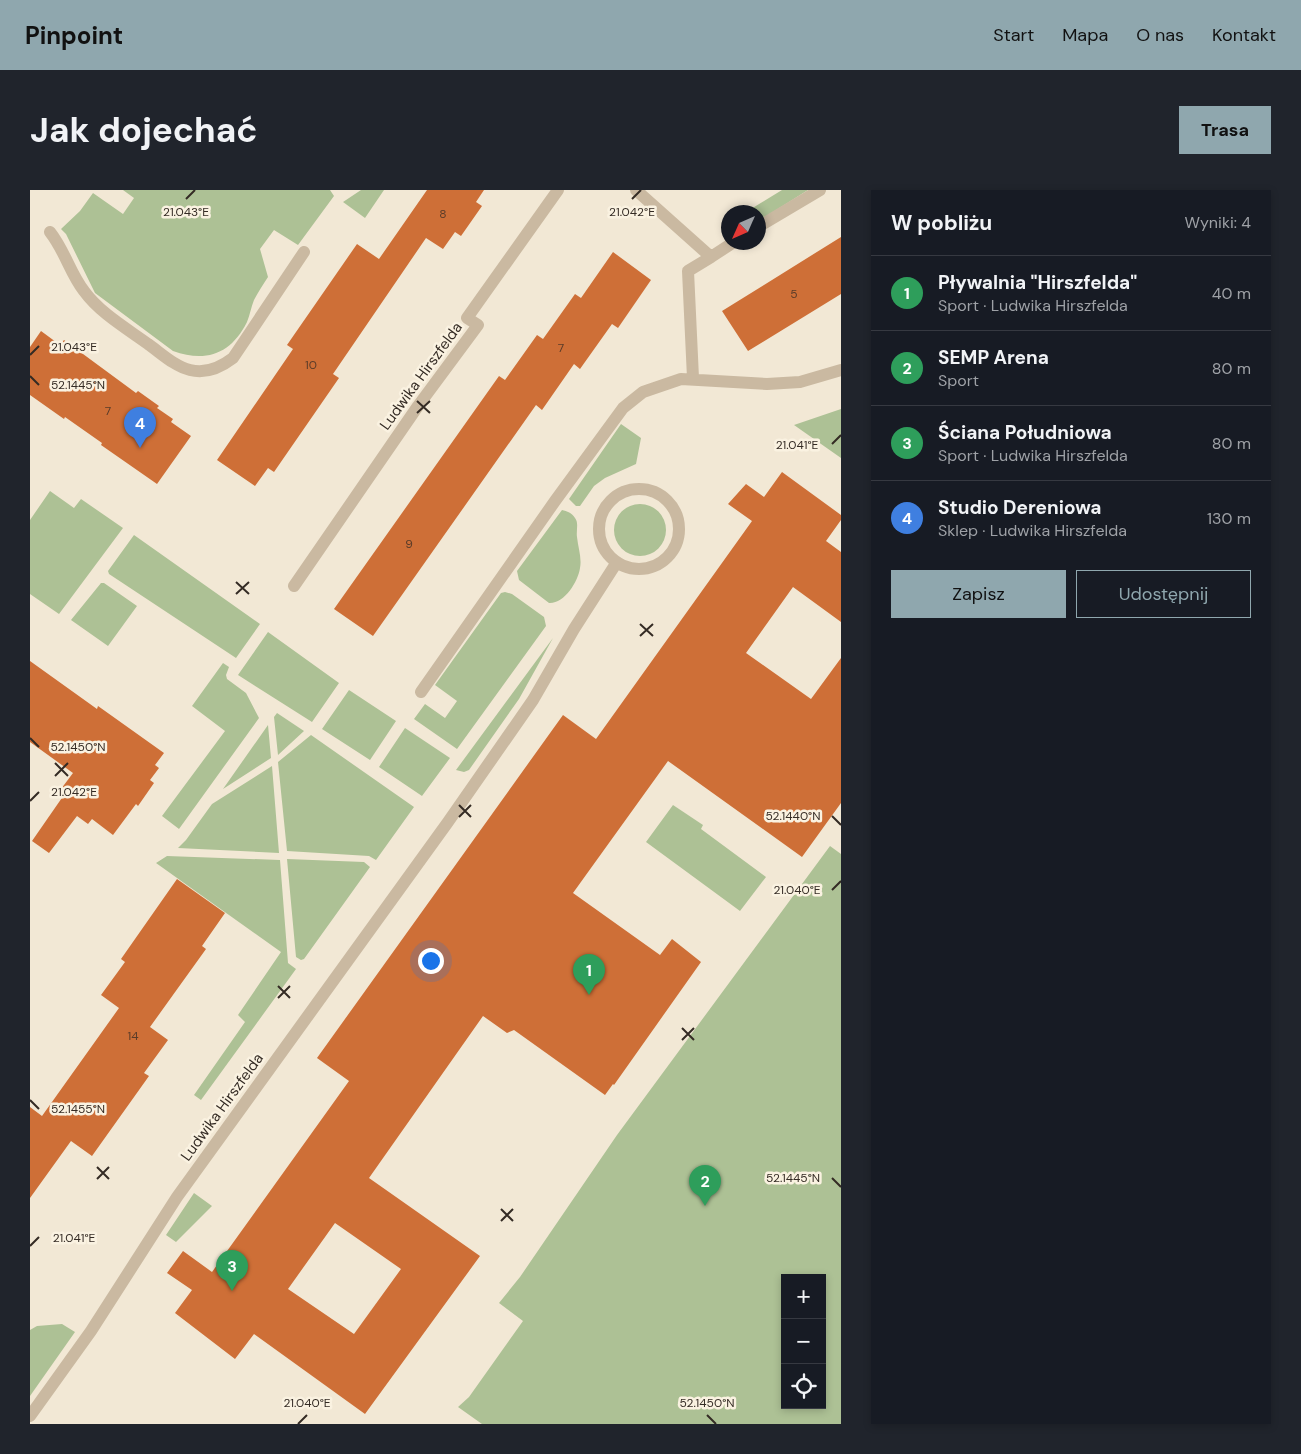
<!DOCTYPE html>
<html lang="pl">
<meta charset="utf-8">
<style>
:root{--surface:#171b24;--page:#20242c;--text:#f1f3f6;--muted:#9ea1a6;--line:#363941;--accent:#8fa7ae}
body{margin:0;font-family:"DM Sans",sans-serif;background:var(--page);color:var(--text)}
.controls{position:absolute;right:15px;bottom:15px;display:grid;overflow:hidden;border-radius:0px;box-shadow:0 2px 8px #0003}
.controls button{width:45px;height:45px;display:grid;place-items:center;padding:0;border:0;border-bottom:1px solid var(--line);background:var(--surface);color:var(--text);font:25px sans-serif}
.compass{position:absolute;left:691px;top:15px;width:45px;height:45px;border-radius:50%;background:var(--surface);box-shadow:0 2px 8px #0003;rotate:225deg}
.you{position:absolute;left:400px;top:770px;width:18px;height:18px;margin:-12px;border:4px solid #fff;border-radius:50%;background:#1a73e8;box-shadow:0 0 0 8px #1a73e833}
.badge{display:grid;place-items:center;width:32px;height:32px;border-radius:50%;background:var(--accent);color:#fff;font-size:16px;font-weight:700}
.pin{position:absolute;translate:-50% -41px;filter:drop-shadow(0 1px 2px #0008)}
.pin::after{content:'';position:absolute;top:26px;width:18px;height:15px;background:inherit;clip-path:polygon(0 0,100% 0,50% 100%)}
.list{margin:0;padding:0;list-style:none}
h2{display:flex;justify-content:space-between;align-items:center;height:65px;margin:0;padding:0 20px;font-size:21px}
h2 small{font-size:16px;font-weight:400;color:var(--muted)}
.list li{display:grid;grid-template-columns:32px 1fr auto;gap:15px;align-items:center;box-sizing:border-box;height:75px;padding:0 20px;border-top:1px solid var(--line)}
.list b{display:block;font-size:19px;white-space:nowrap}
.list p{margin:0;font-size:16px;white-space:nowrap;color:var(--muted)}
.list em{font-size:16px;font-style:normal;color:var(--muted)}
.actions{display:flex;gap:10px;padding:15px 20px}
.actions a{flex:1;padding:11px 0;border:1px solid var(--accent);border-radius:0px;text-align:center;font-size:18px;color:var(--accent)}
.actions .main{background:var(--accent);color:#111}
.icon{flex:none;width:28px;height:28px;fill:none;stroke:currentColor;stroke-width:2;stroke-linecap:round;stroke-linejoin:round}
.map{position:relative;flex:none;width:811px;height:1234px;overflow:hidden;border-radius:0px}
header{display:flex;align-items:center;gap:30px;box-sizing:border-box;height:70px;padding:0 25px;background:var(--accent);color:#111}
header strong{font-size:24px}
nav{display:flex;gap:28px;margin-inline-start:auto;font-size:18px}
.intro{display:flex;align-items:center;justify-content:space-between;box-sizing:border-box;height:120px;padding:0 30px}
h1{margin:0;font-size:35px}
.button{padding:12px 22px;border-radius:0px;background:var(--accent);color:#111;font-size:18px;font-weight:700}
main{display:flex;gap:30px;padding:0 30px}
aside{flex:1;background:var(--surface);border-radius:0px;box-shadow:0 2px 8px #0003}
.map>svg:first-child{display:block}
.green{fill:#adc195;fill-rule:evenodd}
.building{fill:#ce6f37;fill-rule:evenodd}
.lines{fill:none;stroke-linecap:round;stroke-linejoin:round}
.minor{stroke:#cab9a1;stroke-width:12}
.ticks{fill:none;stroke:#342b24;stroke-width:2}
.labels{text-anchor:middle;dominant-baseline:central;stroke-width:5;stroke-linejoin:round;paint-order:stroke}
.number-label{font-size:12px;fill:#5a3c29}
.street-label{font-size:15px;fill:#342b24;stroke:#faf2e1}
.ticks-label{font-size:12px;text-anchor:middle;fill:#342b24;stroke:#faf2e1;stroke-width:5;stroke-linejoin:round;paint-order:stroke}
</style>
<header>
<strong>Pinpoint</strong>
<nav><a>Start</a><a>Mapa</a><a>O nas</a><a>Kontakt</a></nav>
</header>
<div class="intro"><h1>Jak dojechać</h1><a class="button">Trasa</a></div>
<main>
<div class="map">
<svg width="811" height="1234" viewBox="0 0 811 1234">
<rect width="100%" height="100%" fill="#f2e8d5"/>
<path class="green" d="M 93,0 L 300,0 L 304,6 L 268,55 L 244,40 L 230,59 L 238,87 C 233,95 228,102 224,110 C 221,117 220,125 217,132 C 201,164 176,173 143,161 L 65,103 L 36,44 L 31,39 L 50,21 L 63,3 L 93,24 L 104,8 Z
M 331,0 L 354,0 L 335,28 L 313,12 Z
M 752,0 L 778,0 L 729,31 L 728,22 L 716,22 Z
M 811,219 L 811,268 L 764,235 Z
M 591,234 L 611,248 L 606,274 L 575,288 L 564,296 L 550,316 L 546,316 L 539,309 Z
M 20,301 L 44,318 L 51,309 L 93,338 L 29,424 L 0,404 L 0,330 Z
M584 340a26 26 0 1 1 52 0a26 26 0 1 1-52 0Z
M 532,320 C 537,321 542,323 545,328 C 549,333 546,340 547,347 C 548,357 552,368 550,378 C 548,392 534,414 519,413 L 489,390 L 487,381 Z
M 104,345 L 230,434 L 206,468 L 79,384 L 78,381 Z
M 71,393 L 74,393 L 107,416 L 78,456 L 41,430 Z
M 475,402 L 482,404 L 514,427 L 516,436 L 427,559 L 384,529 L 395,514 L 415,528 L 427,511 L 405,495 L 471,403 Z
M 238,442 L 309,493 L 282,532 L 208,485 Z
M 523,448 L 489,509 L 439,580 L 434,582 L 426,580 Z
M 193,473 L 199,477 L 196,485 L 197,489 L 216,503 L 229,528 L 149,639 L 132,626 L 195,541 L 162,516 Z
M 319,500 L 366,531 L 340,570 L 292,539 Z
M 247,523 L 274,541 L 248,565 L 244,527 Z
M 238,535 L 241,568 L 193,599 Z
M 375,538 L 420,568 L 392,606 L 349,577 Z
M 281,545 L 384,617 L 346,670 L 339,666 L 257,661 L 248,572 Z
M 242,576 L 249,663 L 148,658 L 156,650 L 182,614 Z
M 643,615 L 673,635 L 671,639 L 736,687 L 710,721 L 616,652 Z
M 800,656 L 811,664 L 811,1234 L 452,1234 L 428,1217 L 439,1207 L 493,1131 L 469,1113 L 490,1087 L 587,945 ZM 755,1088 L 792,1088 L 792,1215 L 755,1215 Z
M 137,666 L 250,670 L 258,773 L 266,779 L 171,910 L 164,905 L 215,832 L 208,825 L 251,762 L 126,673 Z
M 257,669 L 334,672 L 340,677 L 274,769 L 271,770 L 266,767 Z
M 164,1003 L 182,1016 L 146,1052 L 136,1045 Z
M 32,1134 L 45,1142 L 0,1206 L 0,1140 L 7,1136 Z"/>
<path class="building" d="M 397,0 L 454,0 L 446,12 L 452,16 L 431,46 L 425,42 L 413,59 L 396,48 L 303,184 L 309,188 L 244,282 L 238,278 L 225,296 L 187,270 L 263,159 L 257,155 L 327,54 L 349,69 Z
M 811,47 L 811,104 L 718,161 L 692,121 Z
M 583,62 L 621,90 L 588,138 L 582,134 L 550,179 L 544,174 L 512,220 L 506,215 L 343,446 L 304,419 L 469,186 L 475,190 L 507,145 L 513,149 L 545,104 L 551,108 Z
M 11,141 L 30,155 L 34,150 L 106,203 L 108,201 L 129,216 L 127,218 L 143,229 L 141,232 L 161,246 L 127,294 L 71,255 L 72,253 L 35,227 L 34,229 L 0,205 L 0,157 Z
M 752,282 L 811,325 L 811,330 L 796,351 L 811,362 L 811,432 L 763,397 L 716,463 L 781,509 L 811,468 L 811,613 L 772,667 L 638,571 L 543,703 L 630,765 L 642,749 L 671,772 L 584,895 L 583,894 L 575,905 L 484,840 L 477,843 L 453,826 L 339,988 L 450,1066 L 335,1224 L 224,1144 L 205,1169 L 145,1123 L 162,1100 L 137,1083 L 153,1061 L 182,1082 L 319,891 L 287,868 L 533,525 L 566,549 L 722,331 L 698,314 L 716,294 L 734,307 ZM 305,1033 L 371,1079 L 324,1144 L 258,1099 Z
M 0,471 L 67,519 L 68,516 L 134,563 L 125,575 L 129,578 L 120,590 L 124,593 L 108,616 L 106,614 L 83,645 L 62,629 L 58,634 L 47,626 L 19,663 L 2,651 L 36,602 L 31,599 L 43,583 L 0,552 Z
M 147,689 L 195,723 L 172,756 L 176,759 L 120,837 L 138,850 L 114,883 L 119,886 L 62,966 L 41,951 L 0,1008 L 0,917 L 12,926 L 89,818 L 71,805 L 95,772 L 91,769 Z"/>
<g class="lines">
<path class="minor" d="M 606,0 L 681,67 L 704,52
M 728,37 L 790,0
M 20,42 C 35,61 40,83 54,101 C 70,123 96,138 118,154 C 131,163 144,176 160,180 C 176,184 190,178 203,168 L 274,62
M 663,188 L 658,81 L 681,67
M569 339a40 40 0 1 1 80 0a40 40 0 1 1-80 0Z
M 264,396 L 388,216 L 448,135 L 437,128 L 528,0
M 391,502 L 525,311 L 593,218 L 613,202 L 651,189 L 737,194 L 770,192 L 811,180
M 0,1226 L 61,1141 L 147,1007 L 418,632 L 503,510 L 544,439 L 587,372"/>
</g>
<path class="ticks" d="M 156,9 L 165,0M 602,9 L 611,0M 0,165 L 9,156M 0,186 L 9,195M 387,211 L 400,223M 387,223 L 400,211M 802,254 L 811,245M 206,392 L 219,404M 206,404 L 219,392M 610,434 L 623,446M 610,446 L 623,434M 0,548 L 9,557M 25,573 L 38,586M 25,586 L 38,573M 0,611 L 9,602M 429,615 L 441,627M 802,626 L 811,635M 429,627 L 441,615M 802,700 L 811,691M 248,796 L 260,808M 248,808 L 260,796M 652,838 L 664,850M 652,850 L 664,838M 0,910 L 9,919M 67,977 L 79,989M 802,988 L 811,997M 67,989 L 79,977M 471,1019 L 483,1031M 471,1031 L 483,1019M 0,1056 L 9,1047M 677,1225 L 686,1234M 268,1234 L 277,1225"/>
<g class="labels">
<g class="number-label">
<text x="413" y="24">8</text>
<text x="764" y="104">5</text>
<text x="531" y="158">7</text>
<text x="281" y="175">10</text>
<text x="78" y="221">7</text>
<text x="379" y="354">9</text>
<text x="103" y="846">14</text>
</g>
<g class="street-label">
<text transform="translate(391 186) rotate(-54)">Ludwika Hirszfelda</text>
<text transform="translate(192 917) rotate(-54)">Ludwika Hirszfelda</text>
</g>
</g>
<g class="ticks-label">
<text x="602" y="26">21.042°E</text>
<text x="156" y="26">21.043°E</text>
<text x="44" y="161">21.043°E</text>
<text x="48" y="199">52.1445°N</text>
<text x="767" y="259">21.041°E</text>
<text x="48" y="561">52.1450°N</text>
<text x="44" y="606">21.042°E</text>
<text x="763" y="630">52.1440°N</text>
<text x="767" y="704">21.040°E</text>
<text x="48" y="923">52.1455°N</text>
<text x="763" y="992">52.1445°N</text>
<text x="44" y="1052">21.041°E</text>
<text x="277" y="1217">21.040°E</text>
<text x="677" y="1217">52.1450°N</text>
</g>
</svg>
<div class="controls">
<button>+</button>
<button>−</button>
<button><svg class="icon" aria-label="locate" viewBox="0 0 24 24"><circle cx="12" cy="12" r="6"/><path d="M12 2v4M12 18v4M2 12h4M18 12h4"/></svg></button>
</div>
<svg class="compass" viewBox="-18 -18 36 36"><path d="M0-13l5 13h-10z" fill="#e53935"/><path d="M0 13l5-13h-10z" fill="#9ea1a6"/></svg>
<div class="you"></div>
<div class="pin badge" style="left:559px;top:805px;background:#2e9e5b">1</div>
<div class="pin badge" style="left:675px;top:1016px;background:#2e9e5b">2</div>
<div class="pin badge" style="left:202px;top:1101px;background:#2e9e5b">3</div>
<div class="pin badge" style="left:110px;top:258px;background:#3f7fe0">4</div>
</div>
<aside>
<h2>W pobliżu<small>Wyniki: 4</small></h2>
<ul class="list">
<li><span class="badge" style="background:#2e9e5b">1</span><div><b>Pływalnia &quot;Hirszfelda&quot;</b><p>Sport · Ludwika Hirszfelda</p></div><em>40 m</em></li>
<li><span class="badge" style="background:#2e9e5b">2</span><div><b>SEMP Arena</b><p>Sport</p></div><em>80 m</em></li>
<li><span class="badge" style="background:#2e9e5b">3</span><div><b>Ściana Południowa</b><p>Sport · Ludwika Hirszfelda</p></div><em>80 m</em></li>
<li><span class="badge" style="background:#3f7fe0">4</span><div><b>Studio Dereniowa</b><p>Sklep · Ludwika Hirszfelda</p></div><em>130 m</em></li>
</ul>
<div class="actions"><a class="main">Zapisz</a><a>Udostępnij</a></div>
</aside>
</main>
